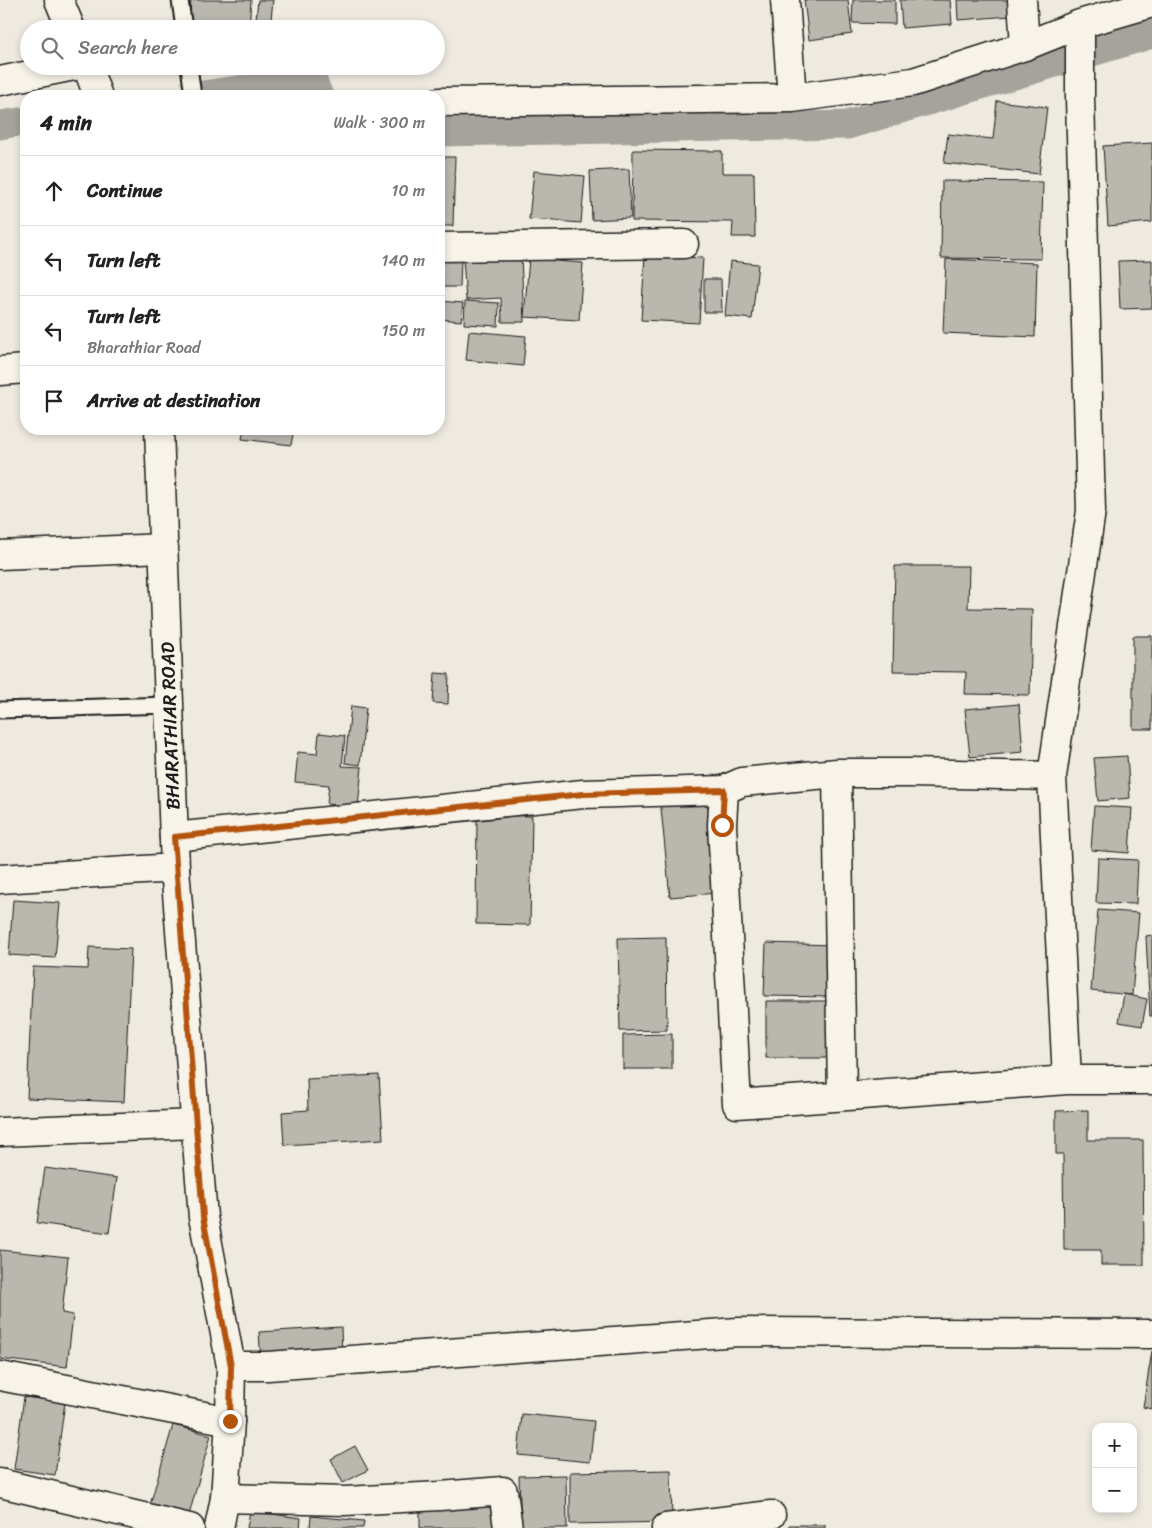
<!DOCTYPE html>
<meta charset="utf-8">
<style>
:root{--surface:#fff;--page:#f6f6f6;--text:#222;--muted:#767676;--line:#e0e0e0}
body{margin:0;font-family:Sriracha,sans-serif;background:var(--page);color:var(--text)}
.controls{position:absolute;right:15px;bottom:15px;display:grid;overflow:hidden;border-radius:10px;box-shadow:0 2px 8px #0003}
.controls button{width:45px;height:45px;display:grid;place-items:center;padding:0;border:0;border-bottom:1px solid var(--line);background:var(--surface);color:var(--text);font:25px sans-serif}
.stop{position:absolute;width:15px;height:15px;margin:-11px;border:4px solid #b45309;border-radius:50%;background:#fff}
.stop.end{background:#b45309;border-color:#fff;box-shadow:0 1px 5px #0008}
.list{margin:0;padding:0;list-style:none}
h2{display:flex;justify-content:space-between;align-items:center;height:65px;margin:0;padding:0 20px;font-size:21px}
h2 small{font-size:16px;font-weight:400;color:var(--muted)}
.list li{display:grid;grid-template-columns:32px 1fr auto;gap:15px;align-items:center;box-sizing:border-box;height:70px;padding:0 20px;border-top:1px solid var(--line)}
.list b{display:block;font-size:19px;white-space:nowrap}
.list p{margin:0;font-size:16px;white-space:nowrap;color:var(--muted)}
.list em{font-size:16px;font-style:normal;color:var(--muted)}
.icon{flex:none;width:28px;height:28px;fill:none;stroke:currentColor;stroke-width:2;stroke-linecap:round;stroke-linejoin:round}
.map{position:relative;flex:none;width:1152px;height:1528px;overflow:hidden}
.search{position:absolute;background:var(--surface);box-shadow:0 2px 8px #0003;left:20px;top:20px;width:425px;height:55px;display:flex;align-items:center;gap:12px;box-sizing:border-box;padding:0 18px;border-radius:28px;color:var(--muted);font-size:19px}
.panel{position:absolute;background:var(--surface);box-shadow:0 2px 8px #0003;left:20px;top:90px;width:425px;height:345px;border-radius:20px}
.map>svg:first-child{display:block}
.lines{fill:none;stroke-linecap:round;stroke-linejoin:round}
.canal{stroke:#a6a39d;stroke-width:29}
.building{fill:#bab7af;stroke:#1c1c1c}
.service-casing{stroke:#1c1c1c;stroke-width:19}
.minor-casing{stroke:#1c1c1c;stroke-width:31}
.tertiary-casing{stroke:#1c1c1c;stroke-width:31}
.service{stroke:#f7f3e8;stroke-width:15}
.minor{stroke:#f7f3e8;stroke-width:28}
.tertiary{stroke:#f7f3e8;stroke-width:28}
.route{stroke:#b45309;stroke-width:6}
.labels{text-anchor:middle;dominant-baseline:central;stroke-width:4;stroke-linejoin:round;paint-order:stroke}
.street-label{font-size:19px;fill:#1c1c1c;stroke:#f7f3e8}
</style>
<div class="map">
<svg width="1152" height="1528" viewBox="0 0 1152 1528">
<rect width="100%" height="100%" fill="#eeeae0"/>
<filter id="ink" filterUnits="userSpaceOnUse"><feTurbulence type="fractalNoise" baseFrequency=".02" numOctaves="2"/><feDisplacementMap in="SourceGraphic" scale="10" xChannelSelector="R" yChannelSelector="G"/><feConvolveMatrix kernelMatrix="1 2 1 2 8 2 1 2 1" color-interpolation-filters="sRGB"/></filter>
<g filter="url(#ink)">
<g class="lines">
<path class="canal" d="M 196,96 L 312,79 L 319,96
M 0,125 L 26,121
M 439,132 L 847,125 L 1152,34"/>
</g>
<path class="building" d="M 191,0 L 251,0 L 249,29 L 189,29 Z
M 258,0 L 273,0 L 270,29 L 255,29 Z
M 804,0 L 848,0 L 852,34 L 809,40 Z
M 853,0 L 895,0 L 895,24 L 852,23 Z
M 900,0 L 950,0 L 952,24 L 902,28 Z
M 957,0 L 1010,0 L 1011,16 L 958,20 Z
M 997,101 L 1047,107 L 1039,174 L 944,163 L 948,134 L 993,139 Z
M 1152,143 L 1152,222 L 1108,226 L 1103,146 Z
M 633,150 L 722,151 L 722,173 L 754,173 L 755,237 L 732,237 L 733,222 L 632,221 Z
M 439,157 L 455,157 L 453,226 L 439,226 Z
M 629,169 L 631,218 L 592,220 L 590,171 Z
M 534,171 L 585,176 L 581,223 L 529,219 Z
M 942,181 L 1043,182 L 1041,259 L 941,258 Z
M 645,255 L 703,258 L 699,323 L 641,320 Z
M 521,256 L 524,322 L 502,322 L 501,298 L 466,300 L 463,259 Z
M 439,258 L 461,258 L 460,287 L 439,287 Z
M 529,259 L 583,263 L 579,320 L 524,317 Z
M 946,259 L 1037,263 L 1035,337 L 943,333 Z
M 1152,260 L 1152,308 L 1120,309 L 1118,261 Z
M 730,261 L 758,264 L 752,319 L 725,316 Z
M 704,279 L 721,279 L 722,312 L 704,312 Z
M 439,301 L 463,303 L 461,321 L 439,319 Z
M 465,301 L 499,303 L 498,326 L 464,324 Z
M 469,331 L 526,336 L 523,366 L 466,360 Z
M 244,429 L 294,429 L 291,445 L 242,439 Z
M 895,566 L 969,566 L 968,608 L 1032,609 L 1030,695 L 965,694 L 966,672 L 893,671 Z
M 1133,636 L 1152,636 L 1152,729 L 1133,729 Z
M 435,673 L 449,674 L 448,704 L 433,703 Z
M 1019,704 L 1023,752 L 970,757 L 965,709 Z
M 351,706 L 366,708 L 360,765 L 345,763 Z
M 319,733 L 345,736 L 342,766 L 362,767 L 358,807 L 327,804 L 329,785 L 295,782 L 298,752 L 317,754 Z
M 1127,756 L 1130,798 L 1098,801 L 1094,758 Z
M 707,795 L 717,893 L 670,897 L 660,799 Z
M 1094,806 L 1132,808 L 1129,853 L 1091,850 Z
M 477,815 L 532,816 L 530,925 L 476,924 Z
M 1098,858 L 1138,860 L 1136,904 L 1096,903 Z
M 13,900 L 60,903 L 55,958 L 9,955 Z
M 1098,910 L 1139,913 L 1132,995 L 1091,991 Z
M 1152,935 L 1152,1016 L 1150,1016 L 1146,936 Z
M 666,937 L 667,1030 L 620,1031 L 618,938 Z
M 766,943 L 834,945 L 833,997 L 764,996 Z
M 89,947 L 131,949 L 124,1102 L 27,1098 L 33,967 L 88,969 Z
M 1124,994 L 1147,999 L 1142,1026 L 1119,1022 Z
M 766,1001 L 834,1001 L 834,1058 L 766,1058 Z
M 672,1034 L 672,1069 L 623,1069 L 623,1035 Z
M 379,1075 L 383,1139 L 284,1145 L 282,1112 L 308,1110 L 307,1079 Z
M 1088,1110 L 1088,1140 L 1143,1140 L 1144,1265 L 1101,1265 L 1101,1250 L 1064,1250 L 1063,1154 L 1056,1154 L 1056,1111 Z
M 45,1168 L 117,1178 L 109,1233 L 37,1223 Z
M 0,1250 L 68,1257 L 62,1313 L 73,1315 L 67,1367 L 0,1359 Z
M 341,1327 L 342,1356 L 261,1361 L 259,1332 Z
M 1152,1351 L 1152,1409 L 1143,1407 Z
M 24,1397 L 65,1402 L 55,1475 L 14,1469 Z
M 522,1414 L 594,1421 L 590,1462 L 518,1455 Z
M 173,1425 L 211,1435 L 189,1515 L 150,1505 Z
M 355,1446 L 368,1470 L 343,1483 L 331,1459 Z
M 671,1470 L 672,1522 L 570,1524 L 570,1472 Z
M 566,1475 L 567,1528 L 521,1528 L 519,1476 Z
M 494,1500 L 495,1528 L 420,1528 L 420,1509 Z
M 250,1511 L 301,1518 L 300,1528 L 247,1528 Z
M 311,1516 L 364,1521 L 363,1528 L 310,1528 Z
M 789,1525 L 825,1525 L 825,1528 L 789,1528 Z"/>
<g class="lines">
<defs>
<path id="service" d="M 180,0 L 184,29
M 189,66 L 193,96
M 0,710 L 170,705"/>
<path id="minor" d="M 785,0 L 792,98
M 1022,0 L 1025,46
M 0,81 L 74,66
M 439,102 L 792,98 L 913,82 L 1025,46 L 1080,24 L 1152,3
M 439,247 L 684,244
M 0,371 L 26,369
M 0,555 L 164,548
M 837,773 L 842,1096
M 724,790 L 722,825 L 737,1104 L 1067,1080 L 1152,1080
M 174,837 L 583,794 L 724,790 L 742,782 L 837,773 L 909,773 L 1052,776
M 0,879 L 175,868
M 1067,1080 L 1052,776 L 1091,511 L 1080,97 L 1080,24
M 0,1132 L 196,1124
M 231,1366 L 268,1366 L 738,1332 L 1152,1334
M 0,1376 L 230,1421
M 0,1483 L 190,1528
M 225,1498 L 345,1501 L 440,1496 L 503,1491 L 508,1528
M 666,1528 L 771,1515"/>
<path id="tertiary" d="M 59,0 L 71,29
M 87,66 L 98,96
M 159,429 L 175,868 L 203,1217 L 231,1366 L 230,1421 L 225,1498 L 219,1528"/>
</defs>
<use href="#service" class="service-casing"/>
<use href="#minor" class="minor-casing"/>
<use href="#tertiary" class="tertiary-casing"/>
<use href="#service" class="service"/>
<use href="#minor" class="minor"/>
<use href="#tertiary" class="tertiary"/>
</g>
</g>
<g class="lines" filter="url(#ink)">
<path class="route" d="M 230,1421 L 231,1366 L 203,1217 L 174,837 L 583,794 L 724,790 L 722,825"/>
</g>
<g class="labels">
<g class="street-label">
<text transform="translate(170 726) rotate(-92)">BHARATHIAR ROAD</text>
</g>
</g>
</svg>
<div class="controls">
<button>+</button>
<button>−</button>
</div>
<div class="stop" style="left:722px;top:825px"></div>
<div class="stop end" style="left:230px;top:1421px"></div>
<div class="search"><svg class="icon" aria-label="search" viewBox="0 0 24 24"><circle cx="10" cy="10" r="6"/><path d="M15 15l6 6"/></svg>Search here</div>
<section class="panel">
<h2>4 min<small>Walk · 300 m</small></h2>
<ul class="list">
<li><svg class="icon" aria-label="ahead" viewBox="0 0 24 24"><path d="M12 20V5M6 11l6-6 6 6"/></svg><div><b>Continue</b></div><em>10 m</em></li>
<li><svg class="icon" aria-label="left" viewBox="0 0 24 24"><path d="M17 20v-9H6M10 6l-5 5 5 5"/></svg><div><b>Turn left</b></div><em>140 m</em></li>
<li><svg class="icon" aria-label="left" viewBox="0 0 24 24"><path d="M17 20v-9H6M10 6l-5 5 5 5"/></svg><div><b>Turn left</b><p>Bharathiar Road</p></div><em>150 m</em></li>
<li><svg class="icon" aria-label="arrive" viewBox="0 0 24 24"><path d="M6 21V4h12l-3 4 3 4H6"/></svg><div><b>Arrive at destination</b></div></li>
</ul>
</section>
</div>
